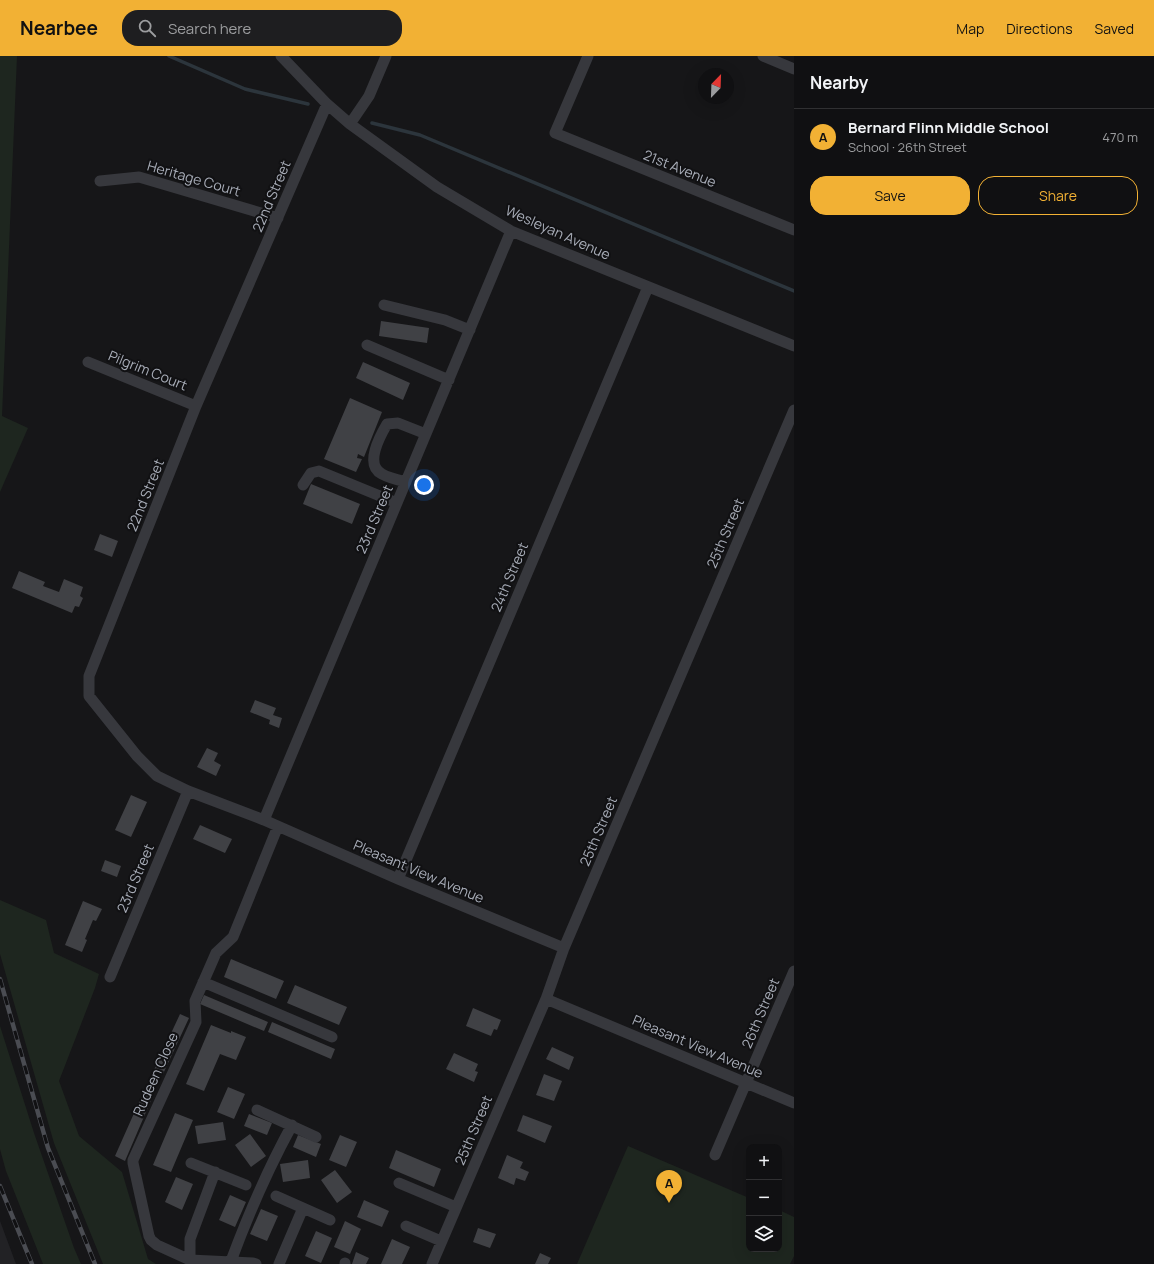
<!DOCTYPE html>
<meta charset="utf-8">
<style>
:root{--surface:#101012;--page:#1e1e20;--text:#f1f3f6;--muted:#9c9d9f;--line:#303032;--accent:#f2b134}
body{margin:0;font-family:Manrope,sans-serif;background:var(--page);color:var(--text)}
.controls{position:absolute;right:12px;bottom:12px;display:grid;overflow:hidden;border-radius:8px;box-shadow:0 4px 16px #0002}
.controls button{width:36px;height:36px;display:grid;place-items:center;padding:0;border:0;border-bottom:1px solid var(--line);background:var(--surface);color:var(--text);font:20px sans-serif}
.compass{position:absolute;left:698px;top:12px;width:36px;height:36px;border-radius:50%;background:var(--surface);box-shadow:0 4px 16px #0002;rotate:23deg}
.you{position:absolute;left:424px;top:429px;width:14px;height:14px;margin:-10px;border:3px solid #fff;border-radius:50%;background:#1a73e8;box-shadow:0 0 0 6px #1a73e833}
.badge{display:grid;place-items:center;width:26px;height:26px;border-radius:50%;background:var(--accent);color:#111;font-size:13px;font-weight:700}
.pin{position:absolute;translate:-50% -33px;filter:drop-shadow(0 1px 2px #0008)}
.pin::after{content:'';position:absolute;top:21px;width:14px;height:12px;background:inherit;clip-path:polygon(0 0,100% 0,50% 100%)}
.list{margin:0;padding:0;list-style:none}
h2{display:flex;justify-content:space-between;align-items:center;height:52px;margin:0;padding:0 16px;font-size:17px}
h2 small{font-size:13px;font-weight:400;color:var(--muted)}
.list li{display:grid;grid-template-columns:26px 1fr auto;gap:12px;align-items:center;box-sizing:border-box;height:56px;padding:0 16px;border-top:1px solid var(--line)}
.list b{display:block;font-size:15px;white-space:nowrap}
.list p{margin:0;font-size:13px;white-space:nowrap;color:var(--muted)}
.list em{font-size:13px;font-style:normal;color:var(--muted)}
.actions{display:flex;gap:8px;padding:12px 16px}
.actions a{flex:1;padding:9px 0;border:1px solid var(--accent);border-radius:16px;text-align:center;font-size:14px;color:var(--accent)}
.actions .main{background:var(--accent);color:#111}
.icon{flex:none;width:22px;height:22px;fill:none;stroke:currentColor;stroke-width:2;stroke-linecap:round;stroke-linejoin:round}
.map{position:relative;flex:none;width:794px;height:1208px;overflow:hidden}
header{display:flex;align-items:center;gap:24px;box-sizing:border-box;height:56px;padding:0 20px;background:var(--accent);color:#111}
header strong{font-size:19px}
nav{display:flex;gap:22px;margin-inline-start:auto;font-size:14px}
.search{width:280px;height:36px;background:var(--page);display:flex;align-items:center;gap:10px;box-sizing:border-box;padding:0 14px;border-radius:16px;color:var(--muted);font-size:15px}
main{display:flex}
aside{flex:1;background:var(--surface)}
.map>svg:first-child{display:block}
.built{fill:#222225}
.green{fill:#1e261f}
.lines{fill:none;stroke-linecap:round;stroke-linejoin:round}
.stream{stroke:#2c353c;stroke-width:3.5}
.building{fill:#404145}
.minor{stroke:#37383d;stroke-width:11}
.rail-casing{stroke:#4a4c52;stroke-width:4.5}
.rail{stroke:#111113;stroke-width:3;stroke-dasharray:9;stroke-linecap:butt}
.labels{text-anchor:middle;dominant-baseline:central;stroke-width:4;stroke-linejoin:round;paint-order:stroke}
.street-label{font-size:14px;fill:#a8adb8;stroke:#111113}
</style>
<header>
<strong>Nearbee</strong>
<div class="search"><svg class="icon" aria-label="search" viewBox="0 0 24 24"><circle cx="10" cy="10" r="6"/><path d="M15 15l6 6"/></svg>Search here</div>
<nav><a>Map</a><a>Directions</a><a>Saved</a></nav>
</header>
<main>
<div class="map">
<svg width="794" height="1208" viewBox="0 0 794 1208">
<rect width="100%" height="100%" fill="#161618"/>
<path class="built" d="M 0,1165 L 16,1208 L 0,1208 Z"/>
<path class="green" d="M 0,0 L 17,0 L 2,360 L 28,372 L 0,436 Z
M 0,844 L 46,864 L 54,897 L 99,918 L 95,932 L 59,1025 L 79,1080 L 122,1116 L 148,1203 L 156,1208 L 103,1208 L 54,1087 L 0,898 Z
M 0,970 L 34,1077 L 74,1192 L 81,1208 L 43,1208 L 6,1115 L 0,1093 Z
M 628,1090 L 749,1142 L 749,1193 L 779,1193 L 779,1154 L 794,1161 L 794,1200 L 790,1208 L 577,1208 Z"/>
<g class="lines">
<path class="stream" d="M 169,0 L 245,33 L 308,48
M 372,67 L 420,79 L 794,235"/>
</g>
<path class="building" d="M 381,265 L 429,272 L 427,287 L 379,280 Z
M 363,306 L 410,327 L 403,344 L 356,322 Z
M 350,342 L 382,356 L 364,401 L 358,398 L 357,402 L 362,403 L 356,416 L 324,403 Z
M 311,428 L 360,448 L 352,468 L 303,448 Z
M 100,478 L 118,485 L 112,501 L 94,494 Z
M 19,515 L 45,526 L 43,530 L 59,536 L 64,523 L 83,531 L 80,540 L 83,542 L 79,551 L 75,550 L 72,557 L 12,532 Z
M 255,644 L 276,652 L 273,659 L 282,662 L 279,672 L 269,668 L 270,664 L 250,656 Z
M 207,692 L 218,697 L 214,705 L 221,709 L 216,720 L 197,711 Z
M 131,739 L 147,746 L 131,781 L 115,774 Z
M 200,769 L 232,783 L 225,797 L 193,783 Z
M 105,804 L 121,810 L 117,821 L 101,815 Z
M 83,845 L 102,853 L 96,865 L 93,864 L 85,883 L 87,884 L 82,896 L 65,889 Z
M 231,903 L 284,925 L 276,943 L 224,921 Z
M 295,929 L 347,951 L 339,969 L 287,947 Z
M 204,939 L 268,966 L 264,975 L 200,948 Z
M 473,952 L 501,964 L 497,974 L 494,973 L 491,980 L 466,970 Z
M 180,958 L 189,962 L 163,1018 L 154,1014 Z
M 272,966 L 335,993 L 331,1003 L 268,976 Z
M 211,969 L 231,977 L 231,975 L 246,981 L 236,1004 L 220,998 L 204,1035 L 186,1028 Z
M 552,991 L 574,1001 L 569,1014 L 546,1003 Z
M 454,997 L 478,1008 L 475,1015 L 478,1016 L 474,1026 L 446,1013 Z
M 544,1018 L 562,1025 L 554,1045 L 536,1039 Z
M 228,1031 L 245,1038 L 234,1063 L 217,1056 Z
M 143,1037 L 152,1042 L 125,1105 L 115,1100 Z
M 175,1057 L 193,1064 L 171,1116 L 153,1109 Z
M 249,1058 L 272,1067 L 267,1079 L 244,1070 Z
M 523,1059 L 552,1070 L 545,1087 L 517,1075 Z
M 223,1066 L 226,1084 L 198,1088 L 195,1070 Z
M 250,1078 L 266,1100 L 251,1111 L 235,1089 Z
M 298,1079 L 321,1088 L 316,1101 L 293,1091 Z
M 340,1079 L 357,1086 L 346,1111 L 329,1104 Z
M 396,1094 L 441,1113 L 434,1131 L 389,1112 Z
M 507,1099 L 523,1106 L 520,1112 L 529,1116 L 525,1125 L 516,1122 L 514,1129 L 498,1122 Z
M 308,1104 L 310,1122 L 283,1126 L 280,1108 Z
M 335,1114 L 352,1136 L 337,1147 L 321,1124 Z
M 176,1121 L 193,1128 L 182,1154 L 165,1146 Z
M 230,1139 L 246,1146 L 235,1171 L 219,1164 Z
M 364,1144 L 389,1155 L 382,1171 L 357,1161 Z
M 261,1153 L 278,1160 L 267,1185 L 250,1178 Z
M 345,1165 L 361,1173 L 350,1198 L 334,1191 Z
M 478,1172 L 496,1178 L 490,1192 L 473,1186 Z
M 316,1175 L 332,1182 L 321,1207 L 305,1200 Z
M 392,1183 L 410,1191 L 402,1208 L 381,1208 Z
M 356,1196 L 369,1202 L 366,1208 L 352,1208 Z
M 540,1197 L 551,1202 L 548,1208 L 535,1208 Z"/>
<g class="lines">
<path class="minor" d="M 281,0 L 327,48 L 350,68 L 437,131 L 511,175 L 794,290
M 588,0 L 555,77 L 794,174
M 763,0 L 794,13
M 327,48 L 196,350 L 89,620 L 89,640 L 137,700 L 157,720 L 188,735 L 264,764 L 398,823 L 564,892
M 350,68 L 369,40 L 386,0
M 100,125 L 139,121 L 278,162
M 384,249 L 445,264 L 470,274
M 367,289 L 449,324
M 88,306 L 196,350
M 406,426 C 398,424 389,422 382,418 C 364,409 380,380 387,368 L 398,367 L 426,378
M 303,429 L 311,417 L 319,415 L 397,447
M 264,764 L 511,175
M 398,823 L 648,231
M 110,921 L 188,735
M 203,926 L 332,981
M 546,943 L 794,1047
M 257,1054 L 316,1081
M 715,1099 L 794,915
M 191,1107 L 246,1129
M 399,1127 L 456,1151
M 276,1140 L 303,1152 L 279,1208
M 303,1152 L 330,1164
M 406,1170 L 441,1185
M 190,1204 L 190,1183 L 215,1116
M 231,1205 C 248,1159 268,1113 292,1069
M 256,1208 L 253,1207 L 190,1204 L 157,1189 L 151,1184 L 149,1180 L 133,1107 L 133,1104 L 196,966 L 195,945 L 216,897 L 233,881 L 278,770
M 345,1208 L 345,1207
M 432,1208 L 546,943 L 564,892 L 794,354"/>
<defs>
<path id="rail" d="M 0,923 L 48,1092 L 95,1208
M 0,1130 L 32,1208"/>
</defs>
<use href="#rail" class="rail-casing"/>
<use href="#rail" class="rail"/>
</g>
<g class="labels">
<g class="street-label">
<text transform="translate(680 112) rotate(22)">21st Avenue</text>
<text transform="translate(194 122) rotate(16)">Heritage Court</text>
<text transform="translate(271 140) rotate(-67)">22nd Street</text>
<text transform="translate(558 176) rotate(24)">Wesleyan Avenue</text>
<text transform="translate(148 314) rotate(22)">Pilgrim Court</text>
<text transform="translate(145 439) rotate(-68)">22nd Street</text>
<text transform="translate(374 463) rotate(-67)">23rd Street</text>
<text transform="translate(725 477) rotate(-67)">25th Street</text>
<text transform="translate(509 521) rotate(-67)">24th Street</text>
<text transform="translate(598 775) rotate(-67)">25th Street</text>
<text transform="translate(419 815) rotate(23)">Pleasant View Avenue</text>
<text transform="translate(135 822) rotate(-67)">23rd Street</text>
<text transform="translate(760 957) rotate(-67)">26th Street</text>
<text transform="translate(698 990) rotate(23)">Pleasant View Avenue</text>
<text transform="translate(155 1018) rotate(-66)">Rudeen Close</text>
<text transform="translate(473 1074) rotate(-67)">25th Street</text>
</g>
</g>
</svg>
<div class="controls">
<button>+</button>
<button>−</button>
<button><svg class="icon" aria-label="layers" viewBox="0 0 24 24"><path d="M12 4l9 5-9 5-9-5zM3 14l9 5 9-5"/></svg></button>
</div>
<svg class="compass" viewBox="-18 -18 36 36"><path d="M0-13l5 13h-10z" fill="#e53935"/><path d="M0 13l5-13h-10z" fill="#9c9d9f"/></svg>
<div class="you"></div>
<div class="pin badge" style="left:669px;top:1147px">A</div>
</div>
<aside>
<h2>Nearby<small></small></h2>
<ul class="list">
<li><span class="badge">A</span><div><b>Bernard Flinn Middle School</b><p>School · 26th Street</p></div><em>470 m</em></li>
</ul>
<div class="actions"><a class="main">Save</a><a>Share</a></div>
</aside>
</main>
